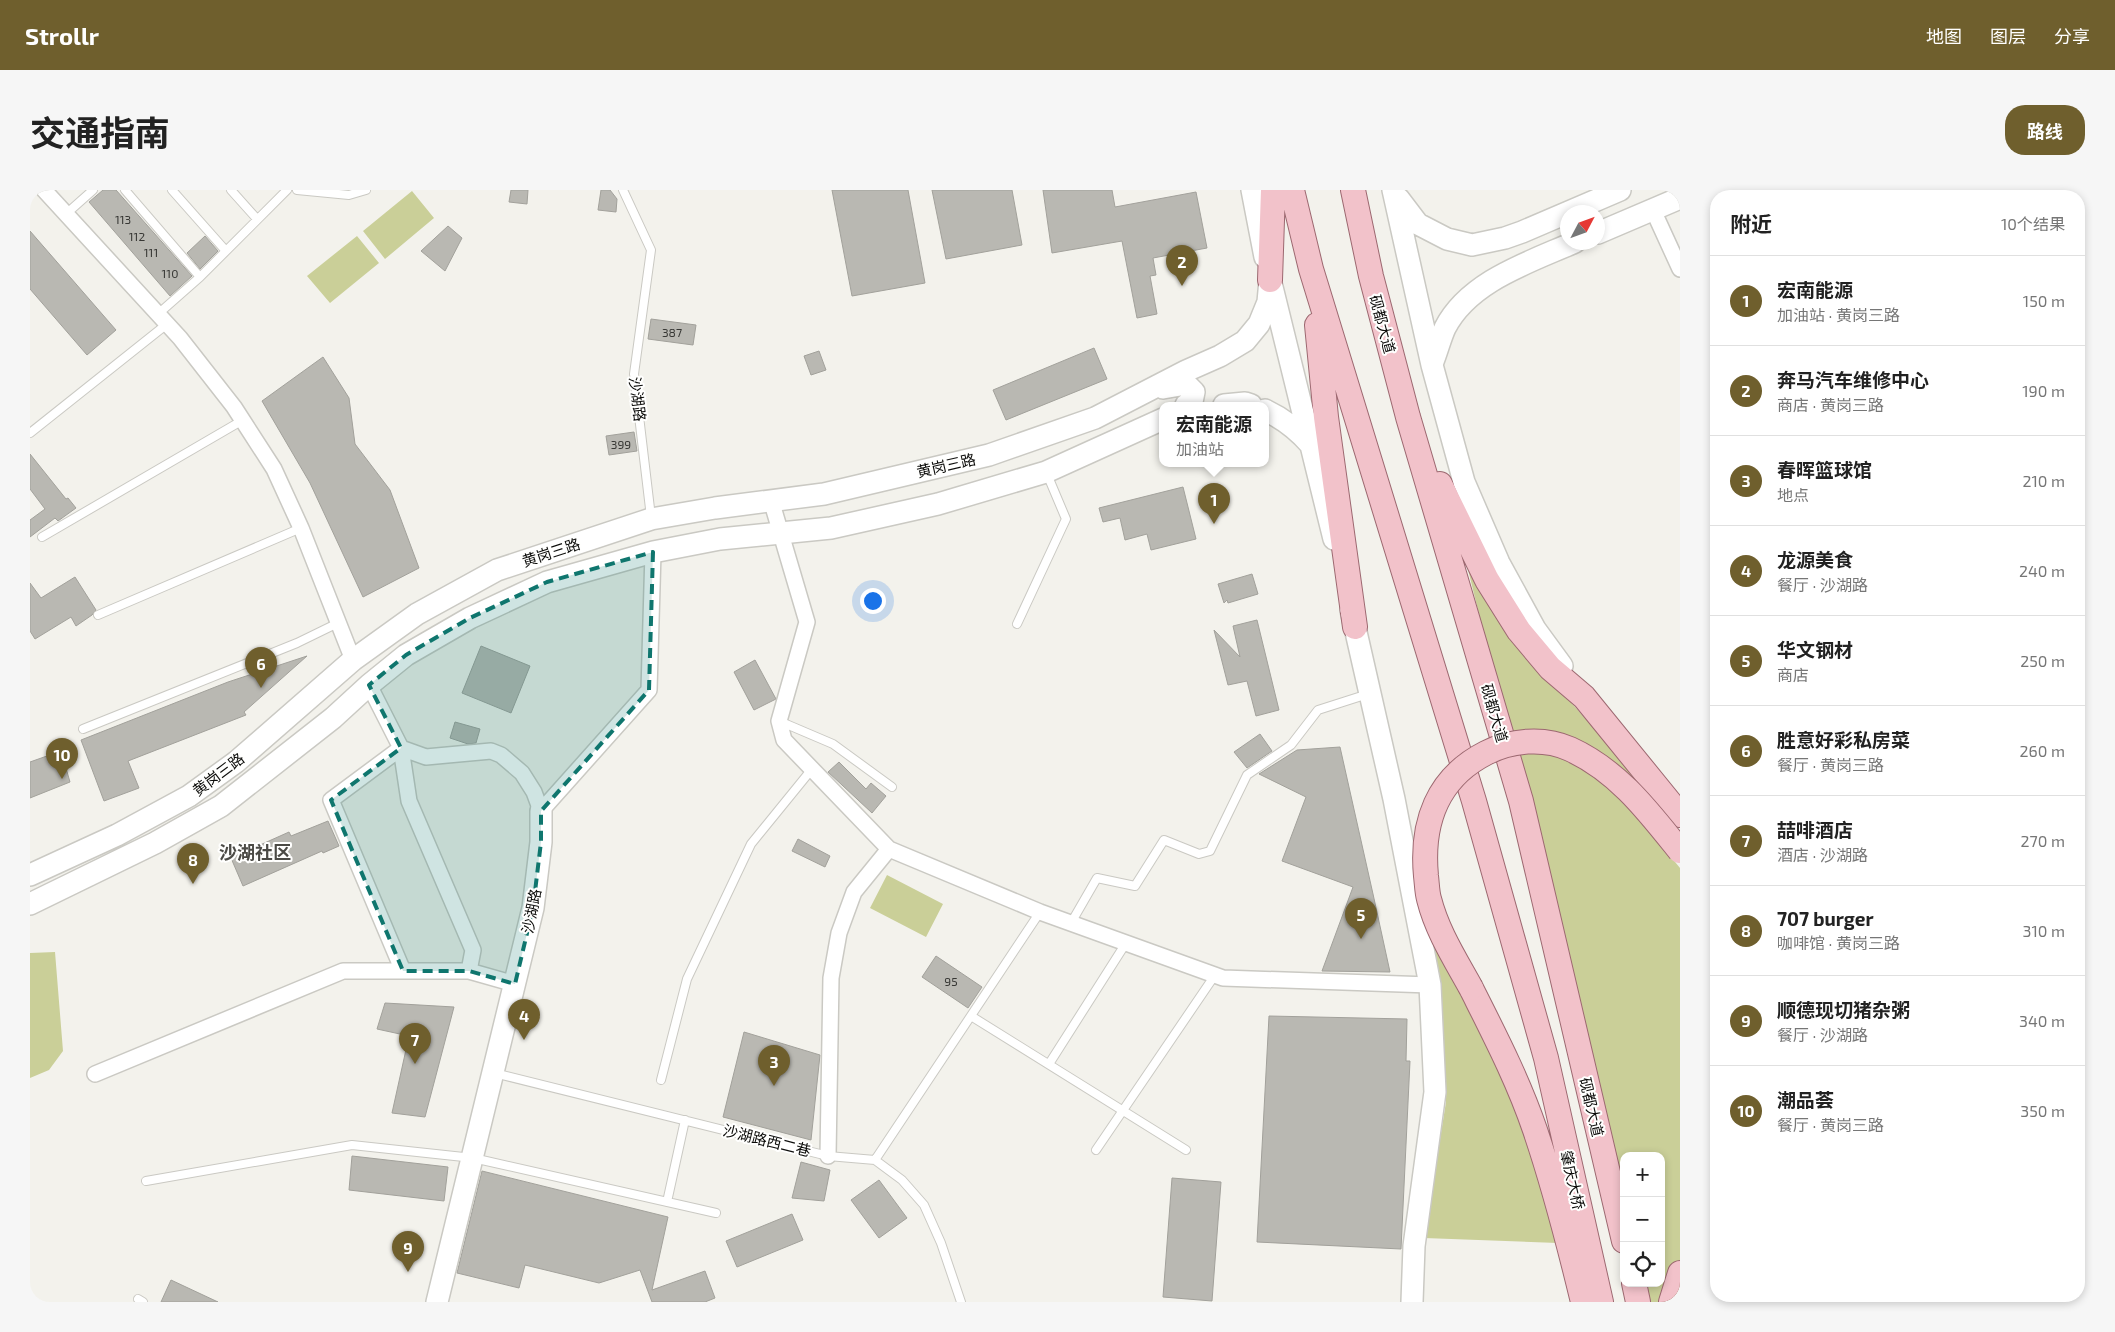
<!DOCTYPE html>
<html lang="zh">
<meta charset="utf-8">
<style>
:root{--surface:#fff;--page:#f6f6f6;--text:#222;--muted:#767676;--line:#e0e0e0;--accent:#6f5f2d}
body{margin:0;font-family:"Exo 2","Noto Sans SC",sans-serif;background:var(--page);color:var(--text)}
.controls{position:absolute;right:15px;bottom:15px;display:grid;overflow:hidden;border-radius:10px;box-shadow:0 2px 8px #0003}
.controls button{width:45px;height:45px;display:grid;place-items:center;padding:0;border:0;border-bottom:1px solid var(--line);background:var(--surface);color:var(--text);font:25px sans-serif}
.compass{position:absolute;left:1530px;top:15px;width:45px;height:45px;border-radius:50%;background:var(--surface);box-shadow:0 2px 8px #0003;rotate:49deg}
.you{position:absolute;left:842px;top:410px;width:18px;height:18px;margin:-12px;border:4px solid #fff;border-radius:50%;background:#1a73e8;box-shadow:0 0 0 8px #1a73e833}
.badge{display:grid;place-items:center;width:32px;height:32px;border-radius:50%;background:var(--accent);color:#fff;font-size:16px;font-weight:700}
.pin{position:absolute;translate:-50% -41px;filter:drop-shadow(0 1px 2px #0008)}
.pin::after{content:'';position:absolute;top:26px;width:18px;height:15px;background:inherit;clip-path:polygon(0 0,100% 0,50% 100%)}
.popup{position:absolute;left:1129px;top:212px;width:110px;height:65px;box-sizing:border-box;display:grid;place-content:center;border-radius:10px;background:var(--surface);filter:drop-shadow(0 1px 4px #0005);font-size:16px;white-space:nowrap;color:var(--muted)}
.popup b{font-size:19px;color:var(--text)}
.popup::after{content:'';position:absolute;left:50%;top:100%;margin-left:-10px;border:10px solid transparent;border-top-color:var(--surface)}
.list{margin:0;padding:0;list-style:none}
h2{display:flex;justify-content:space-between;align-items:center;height:65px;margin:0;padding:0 20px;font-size:21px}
h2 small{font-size:16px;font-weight:400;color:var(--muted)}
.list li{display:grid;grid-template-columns:32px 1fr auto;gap:15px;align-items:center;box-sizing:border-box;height:90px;padding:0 20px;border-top:1px solid var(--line)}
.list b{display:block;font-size:19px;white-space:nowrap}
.list p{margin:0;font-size:16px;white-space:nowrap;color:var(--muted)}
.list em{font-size:16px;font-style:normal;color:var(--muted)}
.icon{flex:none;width:28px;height:28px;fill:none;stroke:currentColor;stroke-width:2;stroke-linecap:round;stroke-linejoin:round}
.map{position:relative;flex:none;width:1650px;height:1112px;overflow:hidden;border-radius:20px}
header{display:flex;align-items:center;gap:30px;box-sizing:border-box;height:70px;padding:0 25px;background:var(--accent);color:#fff}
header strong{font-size:24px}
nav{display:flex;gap:28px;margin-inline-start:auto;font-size:18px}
.intro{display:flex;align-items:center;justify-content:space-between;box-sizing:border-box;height:120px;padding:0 30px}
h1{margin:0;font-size:35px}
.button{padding:12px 22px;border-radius:20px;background:var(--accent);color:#fff;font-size:18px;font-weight:700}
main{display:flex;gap:30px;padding:0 30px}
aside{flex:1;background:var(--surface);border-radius:20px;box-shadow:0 2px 8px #0003}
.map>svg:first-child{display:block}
.green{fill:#cacf98}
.building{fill:#b9b8b2;stroke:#a2a19b}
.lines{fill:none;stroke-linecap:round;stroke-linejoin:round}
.lane-casing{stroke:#cac9c3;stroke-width:10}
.street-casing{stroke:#cac9c3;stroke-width:18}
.secondary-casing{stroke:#cac9c3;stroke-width:24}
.primary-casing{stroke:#9c6870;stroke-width:26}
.lane{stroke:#fff;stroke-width:8}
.street{stroke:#fff;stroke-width:15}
.secondary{stroke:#fff;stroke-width:21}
.primary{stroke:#f2c2ca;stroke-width:24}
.primary-bridge-casing{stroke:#9c6870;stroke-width:26;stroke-linecap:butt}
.primary-bridge{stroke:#f2c2ca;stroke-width:24}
.marked{fill:#0f766e;fill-opacity:0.2;stroke:#0f766e;stroke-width:4;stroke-dasharray:10 6;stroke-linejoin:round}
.labels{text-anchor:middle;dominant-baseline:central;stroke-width:4;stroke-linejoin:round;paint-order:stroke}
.number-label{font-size:12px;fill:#373734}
.street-label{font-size:15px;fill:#0c0c0a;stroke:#fffffe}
.quarter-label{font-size:18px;font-weight:bold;fill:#4b4a45;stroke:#fffffe}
</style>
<header>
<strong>Strollr</strong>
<nav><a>地图</a><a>图层</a><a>分享</a></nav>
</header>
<div class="intro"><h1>交通指南</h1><a class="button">路线</a></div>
<main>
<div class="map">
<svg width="1650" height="1112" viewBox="0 0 1650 1112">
<rect width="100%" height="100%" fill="#f3f2ec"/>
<path class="green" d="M 382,1 L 404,28 L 355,69 L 333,41 Z
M 327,46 L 349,73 L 300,113 L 277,86 Z
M 1432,355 L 1530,500 L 1603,582 L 1615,635 L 1650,678 L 1650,1112 L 1618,1112 L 1613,1093 L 1631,1093 L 1631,966 L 1594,966 L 1594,1015 Z
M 857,685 L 913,714 L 896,747 L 840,718 Z
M 1392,715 L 1450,831 L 1503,961 L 1528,1053 L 1394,1048 L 1416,912 L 1409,816 Z
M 25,762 L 33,861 L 19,880 L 0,888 L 0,763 Z"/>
<path class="building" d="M 73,0 L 86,0 L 162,86 L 140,106 L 59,12 Z
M 481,0 L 498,0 L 497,14 L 479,12 Z
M 571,0 L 580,0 L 587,9 L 586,22 L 568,20 Z
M 802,0 L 878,0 L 895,93 L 822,106 Z
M 902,0 L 982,0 L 992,55 L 916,69 Z
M 1013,0 L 1082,0 L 1085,17 L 1166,2 L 1177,58 L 1123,68 L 1126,85 L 1120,86 L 1127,124 L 1107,128 L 1092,51 L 1022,63 Z
M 418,36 L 432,48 L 415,81 L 391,61 Z
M 0,41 L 86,140 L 57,165 L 0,99 Z
M 175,46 L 188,61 L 170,79 L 157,63 Z
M 621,129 L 666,135 L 663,155 L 618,149 Z
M 1064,158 L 1077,189 L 976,230 L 963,200 Z
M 789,161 L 796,180 L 781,185 L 774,166 Z
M 293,167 L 319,208 L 325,254 L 360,300 L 389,378 L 333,407 L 280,293 L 232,211 Z
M 604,242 L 607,261 L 579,265 L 576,246 Z
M 0,264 L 36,309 L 38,308 L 46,318 L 28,331 L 25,328 L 0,347 L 0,330 L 15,319 L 0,299 Z
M 1153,297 L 1166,349 L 1121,360 L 1117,344 L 1095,350 L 1090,328 L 1073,332 L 1069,318 Z
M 1222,384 L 1228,404 L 1198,413 L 1197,410 L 1194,413 L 1188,394 Z
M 45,387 L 66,420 L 62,425 L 46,436 L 41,427 L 5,449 L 0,441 L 0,393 L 11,408 Z
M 1227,430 L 1249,520 L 1226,526 L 1217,491 L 1198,495 L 1184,440 L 1210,467 L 1203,436 Z
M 451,456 L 500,476 L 481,523 L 432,503 Z
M 277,466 L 214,522 L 216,525 L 98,571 L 109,598 L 74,611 L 51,550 L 198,492 Z
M 725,470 L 746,509 L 724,520 L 704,482 Z
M 425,532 L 450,539 L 446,553 L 438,554 L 420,548 Z
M 1230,544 L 1242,561 L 1217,578 L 1204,562 Z
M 1310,557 L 1343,704 L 1360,782 L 1292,781 L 1323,697 L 1252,671 L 1276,607 L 1229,584 L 1267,560 Z
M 31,561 L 40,592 L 0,608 L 0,572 Z
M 809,572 L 836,599 L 841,593 L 856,606 L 842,623 L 798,582 Z
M 298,631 L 309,656 L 293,663 L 292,661 L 213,696 L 201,668 L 259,642 L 261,646 Z
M 768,649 L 800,666 L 795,677 L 762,661 Z
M 906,766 L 952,797 L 938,818 L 892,787 Z
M 355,813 L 424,817 L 395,927 L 362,923 L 379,846 L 347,839 Z
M 1239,826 L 1377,829 L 1376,871 L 1380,871 L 1371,1059 L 1227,1052 Z
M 714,842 L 790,865 L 781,950 L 693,927 Z
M 322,966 L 418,977 L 414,1011 L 319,1000 Z
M 771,972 L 800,980 L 794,1011 L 762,1008 Z
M 452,981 L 638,1027 L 622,1100 L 675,1081 L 685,1108 L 675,1112 L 622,1112 L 610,1080 L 569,1093 L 495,1075 L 489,1098 L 427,1083 Z
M 1142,988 L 1191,992 L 1182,1111 L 1133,1107 Z
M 849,990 L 877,1028 L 849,1048 L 821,1010 Z
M 762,1024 L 773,1050 L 707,1077 L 696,1051 Z
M 141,1090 L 188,1112 L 131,1112 Z"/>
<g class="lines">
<defs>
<path id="lane" d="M 95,0 L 170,87
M 142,0 L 196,61
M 201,0 L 227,29
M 267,0 L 319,5 L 336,0
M 593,0 L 621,60 L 604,184 L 621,327
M 36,24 L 63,0
M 128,124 L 170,87 L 257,0
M 0,243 L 137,134
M 12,347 L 213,230
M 68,425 L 271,338
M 987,434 L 1036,329 L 1017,284
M 749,531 L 803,554 L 862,597
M 53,539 L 267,453 L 308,433
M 1041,733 L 1067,688 L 1105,696 L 1134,650 L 1169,664 L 1180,661 L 1217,585 L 1261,555 L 1288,520 L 1338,504
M 941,826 L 1156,960
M 1019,874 L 1096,753
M 464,883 L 798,966 L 845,970 L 872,990 L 894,1015 L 911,1053 L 931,1112
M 631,890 L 657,789 L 721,654 L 782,579
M 1066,960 L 1185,785
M 845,970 L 1010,722
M 116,991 L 322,955 L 443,968 L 686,1023
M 637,1012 L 655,930
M 108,1109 L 113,1112"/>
<path id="street" d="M 14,0 L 150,148 L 204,217 L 244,279 L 271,338 L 323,470
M 1623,20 L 1650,79
M 741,310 L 777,432 L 749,531 L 754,550 L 859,659 L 1010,722 L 1193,788 L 1400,795
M 339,495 L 371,558 L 396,567 L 461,561 L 471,565 L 492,583 L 504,602 L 511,621 L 619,500 L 623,362
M 373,781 L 301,610 L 371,558 L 379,611 L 443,760 L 439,781
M 65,884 L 313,781 L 439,781 L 485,794
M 798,966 L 801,788 L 809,743 L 824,702 L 859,659"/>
<path id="secondary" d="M 1222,0 L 1235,67
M 1363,0 L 1402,175 L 1434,292 L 1469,373 L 1505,439 L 1532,476
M 1369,9 L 1388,34 L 1417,49 L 1442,55 L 1475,48 L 1492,42 L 1590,0
M 1568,43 L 1650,8
M 1242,97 L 1304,349
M 1402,174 C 1407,162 1410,149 1415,138 C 1439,91 1500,72 1545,52
M 1133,198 L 1156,194 L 1164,202 L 1162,212 L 1156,215
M 1194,215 L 1215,213 L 1221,215
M 1235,220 C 1254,229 1267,239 1280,254
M 1321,420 L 1364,609 L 1400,795 L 1405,902 L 1384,1056 L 1382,1112
M 0,685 L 87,645 L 159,606 L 206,572 L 323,470 L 387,424 L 467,380 L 621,329 L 685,318 L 794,304 L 959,265 L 1065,228 L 1156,181 L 1190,166 L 1215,151 L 1229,134 L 1238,112 L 1240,90
M 0,714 L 125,653 L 191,616 L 303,528 L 339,495 L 376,465 L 440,428 L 517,392 L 623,362 L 690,349 L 801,338 L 908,314 L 1016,282 L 1133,229
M 407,1112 L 503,718 L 511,652 L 511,621"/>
<path id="primary" d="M 1262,0 L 1281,79 L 1444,611 L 1516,868 L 1571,1112
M 1323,0 L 1341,86 L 1378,227 L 1491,611 L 1594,1051
M 1240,90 L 1243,0
M 1287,135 L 1296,227 L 1325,437
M 1410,294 L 1457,390 L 1489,441 L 1520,478 L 1554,507 L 1650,625
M 1441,798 C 1464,844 1488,890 1505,940 C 1524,996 1539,1054 1553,1112
M 1604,1093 L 1608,1112
M 1641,1112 L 1650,1083"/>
</defs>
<use href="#lane" class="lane-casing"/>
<use href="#street" class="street-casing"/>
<use href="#secondary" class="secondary-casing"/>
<use href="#primary" class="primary-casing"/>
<use href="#lane" class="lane"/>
<use href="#street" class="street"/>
<use href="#secondary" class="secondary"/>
<use href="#primary" class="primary"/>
<defs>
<path id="primary-bridge" d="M 1441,798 C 1425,769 1407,741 1399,709 C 1397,702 1397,694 1396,686 C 1391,633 1407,588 1456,563 C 1481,550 1514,547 1540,559 C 1588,581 1618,621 1650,661"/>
</defs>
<use href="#primary-bridge" class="primary-bridge-casing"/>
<use href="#primary-bridge" class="primary-bridge"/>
</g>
<path class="marked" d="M 623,362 L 619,500 L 511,621 L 511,652 L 503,718 L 485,794 L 439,781 L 373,781 L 301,610 L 371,558 L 339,495 L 376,465 L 440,428 L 517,392 Z"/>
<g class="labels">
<g class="number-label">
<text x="93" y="29">113</text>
<text x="107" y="46">112</text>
<text x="121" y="62">111</text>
<text x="140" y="83">110</text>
<text x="642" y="142">387</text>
<text x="591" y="254">399</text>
<text x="921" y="791">95</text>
</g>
<g class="street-label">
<text transform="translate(1353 134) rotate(75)">砚都大道</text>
<text transform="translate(608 209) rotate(83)">沙湖路</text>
<text transform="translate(916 275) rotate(-13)">黄岗三路</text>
<text transform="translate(521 362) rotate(-18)">黄岗三路</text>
<text transform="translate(1465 523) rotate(74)">砚都大道</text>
<text transform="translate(188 584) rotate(-37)">黄岗三路</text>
<text transform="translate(501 721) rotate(-79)">沙湖路</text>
<text transform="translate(1562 917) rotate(77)">砚都大道</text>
<text transform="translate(737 950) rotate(14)">沙湖路西二巷</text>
<text transform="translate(1543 990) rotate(77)">肇庆大桥</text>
</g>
<g class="quarter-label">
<text x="225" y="662">沙湖社区</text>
</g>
</g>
</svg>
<div class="controls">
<button>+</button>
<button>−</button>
<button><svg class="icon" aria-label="locate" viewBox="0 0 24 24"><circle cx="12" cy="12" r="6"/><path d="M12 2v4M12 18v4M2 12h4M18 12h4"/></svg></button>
</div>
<svg class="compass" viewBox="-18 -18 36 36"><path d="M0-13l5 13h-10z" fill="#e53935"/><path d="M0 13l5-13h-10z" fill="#767676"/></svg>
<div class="you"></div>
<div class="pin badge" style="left:1184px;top:334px">1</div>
<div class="popup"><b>宏南能源</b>加油站</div>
<div class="pin badge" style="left:1152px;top:96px">2</div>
<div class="pin badge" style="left:744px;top:896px">3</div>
<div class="pin badge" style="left:494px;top:850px">4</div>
<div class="pin badge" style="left:1331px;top:749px">5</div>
<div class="pin badge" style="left:231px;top:498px">6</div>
<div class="pin badge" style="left:385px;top:874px">7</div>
<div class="pin badge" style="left:163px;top:694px">8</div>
<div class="pin badge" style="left:378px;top:1082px">9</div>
<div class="pin badge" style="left:32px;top:589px">10</div>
</div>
<aside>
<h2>附近<small>10个结果</small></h2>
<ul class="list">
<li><span class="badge">1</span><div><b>宏南能源</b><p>加油站 · 黄岗三路</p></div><em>150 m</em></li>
<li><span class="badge">2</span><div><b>奔马汽车维修中心</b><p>商店 · 黄岗三路</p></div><em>190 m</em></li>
<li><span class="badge">3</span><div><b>春晖篮球馆</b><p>地点</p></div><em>210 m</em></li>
<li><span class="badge">4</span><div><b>龙源美食</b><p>餐厅 · 沙湖路</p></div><em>240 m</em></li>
<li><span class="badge">5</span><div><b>华文钢材</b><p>商店</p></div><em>250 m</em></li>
<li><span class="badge">6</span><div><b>胜意好彩私房菜</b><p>餐厅 · 黄岗三路</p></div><em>260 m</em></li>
<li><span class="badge">7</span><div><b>喆啡酒店</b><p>酒店 · 沙湖路</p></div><em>270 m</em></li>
<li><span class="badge">8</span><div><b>707 burger</b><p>咖啡馆 · 黄岗三路</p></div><em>310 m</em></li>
<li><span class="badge">9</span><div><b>顺德现切猪杂粥</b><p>餐厅 · 沙湖路</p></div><em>340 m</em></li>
<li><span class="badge">10</span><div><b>潮品荟</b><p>餐厅 · 黄岗三路</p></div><em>350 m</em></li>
</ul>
</aside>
</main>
